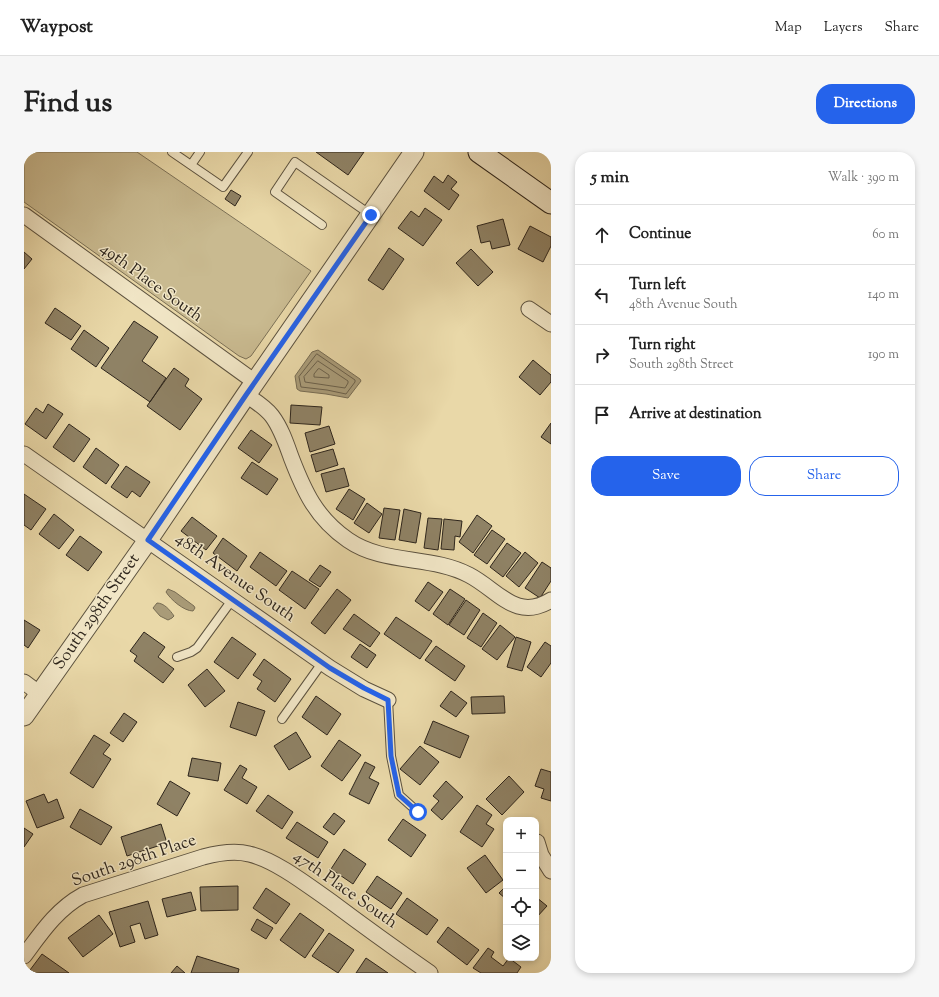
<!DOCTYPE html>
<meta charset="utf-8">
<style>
:root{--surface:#fff;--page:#f6f6f6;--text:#222;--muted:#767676;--line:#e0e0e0;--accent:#2563eb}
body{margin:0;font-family:"Sorts Mill Goudy",serif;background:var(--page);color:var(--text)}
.controls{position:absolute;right:12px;bottom:12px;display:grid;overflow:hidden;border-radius:8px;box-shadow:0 2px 6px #0003}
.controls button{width:36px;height:36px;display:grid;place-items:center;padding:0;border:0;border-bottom:1px solid var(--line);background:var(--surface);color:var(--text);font:20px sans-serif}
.stop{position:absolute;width:12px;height:12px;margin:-9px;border:3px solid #2563eb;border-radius:50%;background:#fff}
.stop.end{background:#2563eb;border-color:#fff;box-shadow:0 1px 4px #0008}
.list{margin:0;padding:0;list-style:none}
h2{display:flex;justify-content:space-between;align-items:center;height:52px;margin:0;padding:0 16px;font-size:17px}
h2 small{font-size:13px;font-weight:400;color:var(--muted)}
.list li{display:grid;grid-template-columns:26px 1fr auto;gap:12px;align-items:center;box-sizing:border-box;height:60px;padding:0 16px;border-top:1px solid var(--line)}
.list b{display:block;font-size:15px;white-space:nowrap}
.list p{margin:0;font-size:13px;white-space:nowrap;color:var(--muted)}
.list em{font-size:13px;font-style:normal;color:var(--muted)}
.actions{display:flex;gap:8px;padding:12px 16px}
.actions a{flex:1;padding:9px 0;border:1px solid var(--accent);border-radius:16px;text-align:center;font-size:14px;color:var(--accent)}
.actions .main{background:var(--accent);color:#fff}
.icon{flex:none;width:22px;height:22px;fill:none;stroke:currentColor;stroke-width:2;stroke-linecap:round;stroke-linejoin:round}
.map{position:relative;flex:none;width:527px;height:821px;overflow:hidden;border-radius:16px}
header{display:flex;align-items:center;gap:24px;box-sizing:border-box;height:56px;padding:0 20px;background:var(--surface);border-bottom:1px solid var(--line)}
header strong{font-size:19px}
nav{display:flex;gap:22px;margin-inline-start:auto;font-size:14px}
.intro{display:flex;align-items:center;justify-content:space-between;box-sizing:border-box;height:96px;padding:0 24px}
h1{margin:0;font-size:28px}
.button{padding:10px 18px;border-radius:16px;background:var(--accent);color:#fff;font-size:14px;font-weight:700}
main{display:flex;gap:24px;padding:0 24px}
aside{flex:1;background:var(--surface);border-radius:16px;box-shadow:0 2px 6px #0003}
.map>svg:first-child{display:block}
.green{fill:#c9ba90;stroke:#7b7056}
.water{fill:#a99b78;stroke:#776c53}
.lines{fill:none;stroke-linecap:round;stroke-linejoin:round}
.shore{stroke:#6b604a;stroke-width:1}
.building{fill:#8f8265;stroke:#2d251c}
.service-casing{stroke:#5c523f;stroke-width:10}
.minor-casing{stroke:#5c523f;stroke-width:17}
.tertiary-casing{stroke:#5c523f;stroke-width:21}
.secondary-casing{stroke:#2d251c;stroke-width:23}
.service{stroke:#f1e6c6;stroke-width:8}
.minor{stroke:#f1e6c6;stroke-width:15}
.tertiary{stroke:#f1e6c6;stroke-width:19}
.secondary{stroke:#f1e6c6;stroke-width:21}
.route{stroke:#2563eb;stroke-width:5}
.labels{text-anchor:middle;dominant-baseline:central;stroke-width:3;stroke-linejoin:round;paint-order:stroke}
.street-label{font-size:17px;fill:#2d251c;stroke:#f1e6c6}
</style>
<header>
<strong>Waypost</strong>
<nav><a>Map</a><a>Layers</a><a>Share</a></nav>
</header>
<div class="intro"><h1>Find us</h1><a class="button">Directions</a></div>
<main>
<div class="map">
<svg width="527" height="821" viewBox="0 0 527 821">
<rect width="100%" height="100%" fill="#e9d8a8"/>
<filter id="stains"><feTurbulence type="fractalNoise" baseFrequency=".005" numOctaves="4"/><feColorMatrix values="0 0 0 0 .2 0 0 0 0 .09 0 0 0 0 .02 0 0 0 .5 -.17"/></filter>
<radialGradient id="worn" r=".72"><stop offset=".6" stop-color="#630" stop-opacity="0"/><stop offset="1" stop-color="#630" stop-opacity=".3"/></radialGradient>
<path class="green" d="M 0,0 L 113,0 L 287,119 L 227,204 L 222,207 L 215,204 L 0,50 Z"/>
<path class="water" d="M 294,198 L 336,227 L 337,229 L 324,246 L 302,242 L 276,239 L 273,237 L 271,224 L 288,200 Z
M 144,437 L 151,440 L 170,454 L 171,456 L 169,459 C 160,459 147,448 142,440 Z
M 133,451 C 140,451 146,458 150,464 L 148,466 L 144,468 L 136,464 L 129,456 Z"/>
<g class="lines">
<path class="shore" d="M 293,202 L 331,228 L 331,230 L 322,242 L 303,238 L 277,235 L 275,225 Z
M 294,209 L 324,229 L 324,231 L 321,236 L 281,230 L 280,225 Z
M 296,217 L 305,223 L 305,226 L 290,225 L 290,222 L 294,217 Z"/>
</g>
<path class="building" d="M 292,0 L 340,0 L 324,23 Z
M 424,23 L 433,30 L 427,37 L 435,43 L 425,58 L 400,39 L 410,24 L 419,31 Z
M 207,38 L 217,44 L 211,54 L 201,47 Z
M 401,56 L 418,68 L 399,94 L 374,76 L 387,59 L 395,65 Z
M 479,67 L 486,93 L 468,97 L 466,89 L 457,91 L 453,74 Z
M 506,74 L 527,85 L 527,94 L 519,110 L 494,97 Z
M 365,96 L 380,107 L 359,138 L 344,128 Z
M 447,97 L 469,120 L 454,134 L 432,111 Z
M 0,100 L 8,107 L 0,117 Z
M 31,156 L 57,174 L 47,188 L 21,171 Z
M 110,169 L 134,185 L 118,209 L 142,226 L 126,250 L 77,216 Z
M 60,178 L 85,196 L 72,215 L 47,197 Z
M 509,208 L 527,223 L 527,230 L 516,243 L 495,225 Z
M 150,216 L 165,227 L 161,234 L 178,247 L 156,278 L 123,254 Z
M 24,252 L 39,262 L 22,287 L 1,272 L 12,256 L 19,261 Z
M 267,253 L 298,255 L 296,273 L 266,271 Z
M 527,271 L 527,292 L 517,285 Z
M 45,272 L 66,287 L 50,310 L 29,295 Z
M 305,274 L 311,292 L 286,300 L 281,281 Z
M 227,278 L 248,293 L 235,311 L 214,296 Z
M 72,296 L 95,313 L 82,332 L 59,315 Z
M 309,297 L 314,313 L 292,320 L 287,303 Z
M 228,310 L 254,327 L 243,343 L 217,326 Z
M 102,314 L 126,330 L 116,345 L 108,339 L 103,346 L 87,335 Z
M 320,316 L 325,334 L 302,340 L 297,322 Z
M 325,337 L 341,347 L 329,368 L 312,357 Z
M 0,342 L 22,357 L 7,378 L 0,373 Z
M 343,351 L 358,362 L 345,381 L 330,371 Z
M 360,356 L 376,358 L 371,388 L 355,386 Z
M 380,357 L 397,361 L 392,391 L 375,388 Z
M 30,362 L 50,378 L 35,397 L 15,382 Z
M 453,363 L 468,374 L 449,401 L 435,390 Z
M 168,365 L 193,384 L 182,398 L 157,379 Z
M 404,366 L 418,367 L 414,398 L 400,396 Z
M 420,367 L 438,369 L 436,385 L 431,384 L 430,398 L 417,397 Z
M 468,378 L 481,387 L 463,412 L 450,403 Z
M 56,384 L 78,400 L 64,419 L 42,403 Z
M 199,386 L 223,404 L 213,419 L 189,401 Z
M 483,391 L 497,401 L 479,425 L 466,415 Z
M 236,400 L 263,419 L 252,434 L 226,415 Z
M 501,400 L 514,411 L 495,435 L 482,424 Z
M 518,410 L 527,416 L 527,429 L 516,446 L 501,436 Z
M 296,413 L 307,420 L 296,435 L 285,428 Z
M 268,419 L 295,437 L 281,457 L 255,438 Z
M 404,430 L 419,440 L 405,459 L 391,449 Z
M 313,437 L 327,448 L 301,482 L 287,471 Z
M 426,437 L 441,447 L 424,473 L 409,462 Z
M 442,448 L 456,458 L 440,483 L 425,473 Z
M 459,461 L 473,471 L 457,495 L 443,486 Z
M 330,462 L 356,481 L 346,495 L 319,477 Z
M 372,465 L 408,489 L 396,507 L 360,482 Z
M 0,468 L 16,478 L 4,496 L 0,493 Z
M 476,473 L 491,485 L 473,508 L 458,497 Z
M 120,480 L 141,495 L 134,505 L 150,517 L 139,531 L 110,509 L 113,504 L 106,499 Z
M 208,485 L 232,502 L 214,527 L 190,510 Z
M 492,485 L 507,490 L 498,519 L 483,515 Z
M 521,490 L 527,494 L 527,511 L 517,525 L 503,515 Z
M 336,492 L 352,503 L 343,516 L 327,505 Z
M 412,494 L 441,514 L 431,529 L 401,508 Z
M 240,507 L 267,527 L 251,550 L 233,537 L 238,529 L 229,523 Z
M 183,517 L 201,539 L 181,555 L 164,533 Z
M 427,539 L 443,551 L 432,565 L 416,554 Z
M 292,544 L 317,562 L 303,583 L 278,565 Z
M 480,544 L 481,561 L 448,562 L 447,545 Z
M 214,550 L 241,559 L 232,584 L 206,575 Z
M 100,561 L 113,570 L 99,590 L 86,581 Z
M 409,569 L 445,584 L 436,606 L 400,591 Z
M 272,580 L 287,605 L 265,618 L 250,594 Z
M 70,583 L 86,593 L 79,602 L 87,607 L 69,636 L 46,621 Z
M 315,588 L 337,603 L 318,629 L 297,614 Z
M 396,594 L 415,610 L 396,633 L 376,617 Z
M 168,606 L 197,611 L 194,629 L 164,624 Z
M 341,610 L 351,615 L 345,626 L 355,631 L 345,652 L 325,642 Z
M 216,613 L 223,617 L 218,626 L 233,635 L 223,652 L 200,638 Z
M 517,617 L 527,620 L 527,649 L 517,646 L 520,637 L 511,634 Z
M 485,624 L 500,640 L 478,663 L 462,647 Z
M 146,629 L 166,641 L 153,664 L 133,652 Z
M 422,629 L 439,645 L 418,668 L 407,658 L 415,649 L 409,644 Z
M 20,642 L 24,651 L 33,647 L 40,666 L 13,676 L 2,649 Z
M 244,643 L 269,660 L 258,677 L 232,659 Z
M 453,653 L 468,663 L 462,672 L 470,677 L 458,695 L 436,680 Z
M 56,657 L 88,675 L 77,693 L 46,675 Z
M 310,661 L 321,669 L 310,683 L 299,675 Z
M 379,667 L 402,683 L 387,705 L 364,688 Z
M 273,670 L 304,690 L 294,706 L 262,686 Z
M 137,672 L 143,691 L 103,704 L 97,685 Z
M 0,676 L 9,682 L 0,695 Z
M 320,697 L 342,712 L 329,732 L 307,717 Z
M 461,703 L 479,728 L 462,741 L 443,716 Z
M 353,724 L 378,741 L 367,757 L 342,740 Z
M 214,734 L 214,758 L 177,759 L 176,735 Z
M 482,734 L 482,747 L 475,741 Z
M 242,736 L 266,752 L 252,772 L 229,756 Z
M 167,740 L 172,758 L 143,765 L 138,747 Z
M 512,745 L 523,754 L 512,766 Z
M 383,746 L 414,768 L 403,783 L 372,762 Z
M 124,749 L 134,783 L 121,787 L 116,771 L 106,774 L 111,790 L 96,795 L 85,760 Z
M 276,761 L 300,778 L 281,806 L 256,788 Z
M 75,763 L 89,782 L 59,805 L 44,786 Z
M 233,767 L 249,776 L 242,787 L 227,778 Z
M 424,775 L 455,798 L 443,813 L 413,790 Z
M 305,781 L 330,798 L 314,821 L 288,804 Z
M 464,796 L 470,800 L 467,805 L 479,814 L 485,806 L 497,815 L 493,821 L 457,821 L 449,816 Z
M 18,802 L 45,821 L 11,821 L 6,818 Z
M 173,804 L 215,817 L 214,821 L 167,821 Z
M 342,806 L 364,821 L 332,821 Z
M 153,814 L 161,821 L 147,821 Z"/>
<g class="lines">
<defs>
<path id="service" d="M 148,0 L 199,35 L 224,0
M 167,13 L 176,0
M 298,73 L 251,40 L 271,10 L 347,63
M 153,505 L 167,500 L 173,496 L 208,448
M 364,548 L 367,604 L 375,643 L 394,660
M 258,567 L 298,511"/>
<path id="minor" d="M 0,63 L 231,230
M 505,157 L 527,172
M 222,243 C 231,249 241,255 248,264 C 257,276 262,291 267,305 C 280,339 292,366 324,388 C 360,413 407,403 445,423 C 474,438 492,470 527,448
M 0,302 L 306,516 L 340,537 L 364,548
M 0,530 L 16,542
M 513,690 L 517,703 L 527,719
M 0,804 C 17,781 33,757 59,743 L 179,705 C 194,701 210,698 225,702 C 252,708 286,735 309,751 C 341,775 373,798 406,821"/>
<path id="tertiary" d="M 0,564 L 124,388 L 222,243 L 390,0"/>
<path id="secondary" d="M 455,0 L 527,51"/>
</defs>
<use href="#service" class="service-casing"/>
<use href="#minor" class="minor-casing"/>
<use href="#tertiary" class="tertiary-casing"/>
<use href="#secondary" class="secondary-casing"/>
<use href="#service" class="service"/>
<use href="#minor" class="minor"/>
<use href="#tertiary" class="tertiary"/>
<use href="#secondary" class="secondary"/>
</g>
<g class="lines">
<path class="route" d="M 347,63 L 222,243 L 124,388 L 306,516 L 340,536 L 364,548 L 367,604 L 375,643 L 394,660"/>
</g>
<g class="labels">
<g class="street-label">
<text transform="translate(127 131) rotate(36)">49th Place South</text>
<text transform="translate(211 426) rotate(35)">48th Avenue South</text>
<text transform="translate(73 460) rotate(-55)">South 298th Street</text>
<text transform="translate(110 709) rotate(-19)">South 298th Place</text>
<text transform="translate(321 738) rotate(35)">47th Place South</text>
</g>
</g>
<rect width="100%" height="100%" filter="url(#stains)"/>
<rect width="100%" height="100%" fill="url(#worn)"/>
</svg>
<div class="controls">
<button>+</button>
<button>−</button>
<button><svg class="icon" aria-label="locate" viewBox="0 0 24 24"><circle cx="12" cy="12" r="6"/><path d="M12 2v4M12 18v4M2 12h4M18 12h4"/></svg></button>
<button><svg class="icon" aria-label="layers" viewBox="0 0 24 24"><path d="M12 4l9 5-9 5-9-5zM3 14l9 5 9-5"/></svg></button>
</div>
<div class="stop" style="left:394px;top:660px"></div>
<div class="stop end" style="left:347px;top:63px"></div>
</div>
<aside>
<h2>5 min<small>Walk · 390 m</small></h2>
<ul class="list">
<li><svg class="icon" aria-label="ahead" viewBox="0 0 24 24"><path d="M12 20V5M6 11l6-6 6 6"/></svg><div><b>Continue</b></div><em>60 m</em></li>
<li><svg class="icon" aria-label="left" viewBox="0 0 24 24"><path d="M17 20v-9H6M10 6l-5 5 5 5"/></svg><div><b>Turn left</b><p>48th Avenue South</p></div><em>140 m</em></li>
<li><svg class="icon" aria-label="right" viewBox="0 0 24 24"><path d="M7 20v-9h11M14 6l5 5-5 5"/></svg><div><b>Turn right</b><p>South 298th Street</p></div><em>190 m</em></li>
<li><svg class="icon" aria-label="arrive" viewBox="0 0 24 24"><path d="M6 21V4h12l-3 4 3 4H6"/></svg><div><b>Arrive at destination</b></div></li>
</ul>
<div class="actions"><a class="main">Save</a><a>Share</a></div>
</aside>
</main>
